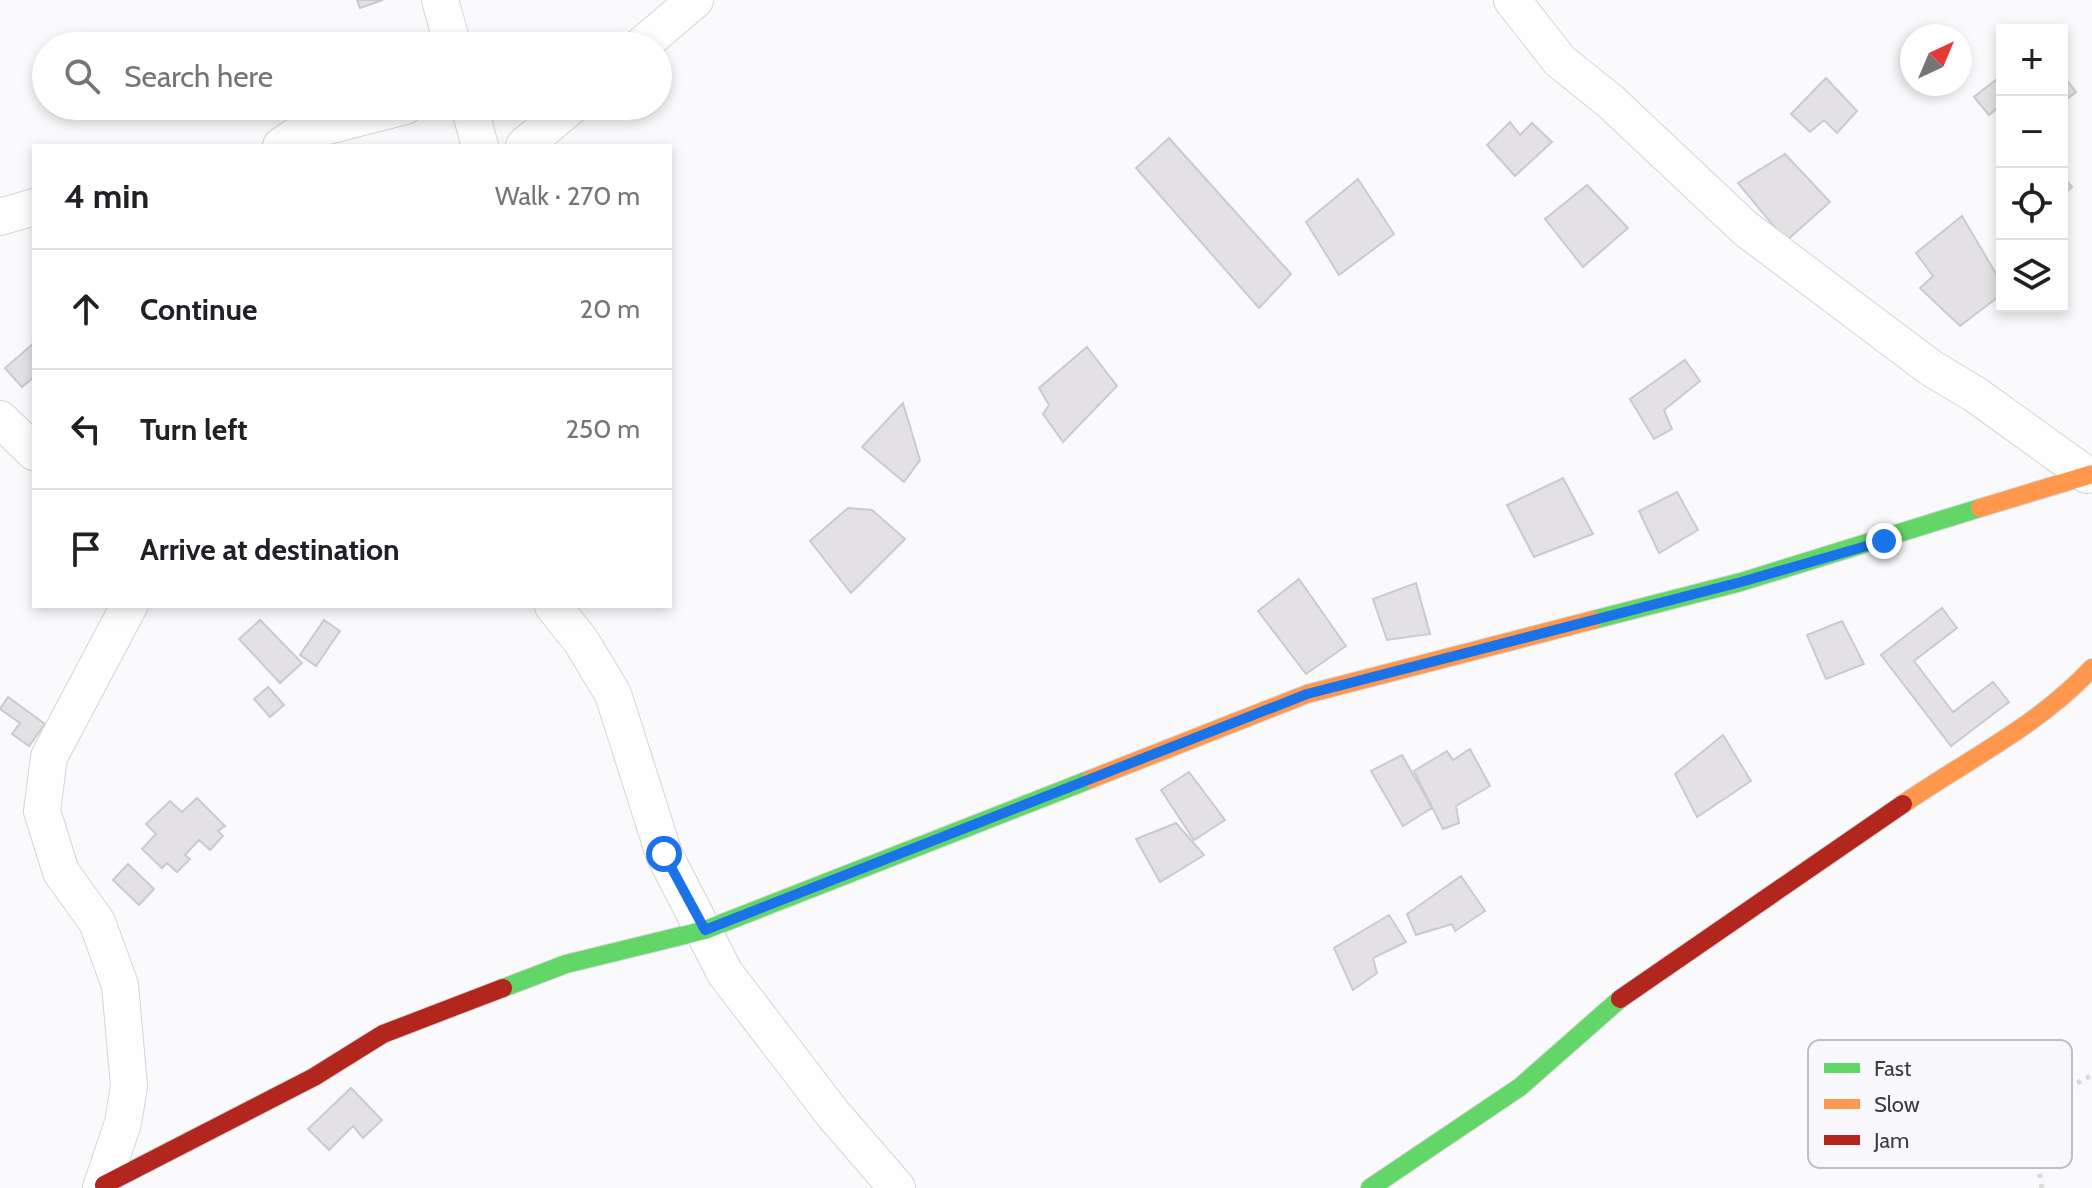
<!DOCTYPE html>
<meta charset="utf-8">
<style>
:root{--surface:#fff;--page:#f6f6f6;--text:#202124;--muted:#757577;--line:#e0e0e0}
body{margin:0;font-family:Cabin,sans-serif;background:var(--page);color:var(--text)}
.controls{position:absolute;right:24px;top:24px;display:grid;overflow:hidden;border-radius:0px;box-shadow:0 4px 12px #0003}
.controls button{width:72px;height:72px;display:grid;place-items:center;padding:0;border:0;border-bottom:2px solid var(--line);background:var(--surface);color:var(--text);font:40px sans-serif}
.compass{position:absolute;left:1900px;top:24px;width:72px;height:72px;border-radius:50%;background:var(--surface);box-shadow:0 4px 12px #0003;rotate:44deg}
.stop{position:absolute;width:24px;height:24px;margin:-18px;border:6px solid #1a73e8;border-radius:50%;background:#fff}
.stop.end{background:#1a73e8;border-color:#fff;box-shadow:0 2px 8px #0008}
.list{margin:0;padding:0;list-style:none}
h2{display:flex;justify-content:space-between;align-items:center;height:104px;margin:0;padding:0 32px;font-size:34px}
h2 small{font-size:26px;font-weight:400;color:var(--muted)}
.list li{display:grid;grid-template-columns:52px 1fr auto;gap:24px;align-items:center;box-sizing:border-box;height:120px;padding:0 32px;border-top:2px solid var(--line)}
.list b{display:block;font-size:30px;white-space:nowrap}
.list em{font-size:26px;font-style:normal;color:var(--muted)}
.icon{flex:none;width:44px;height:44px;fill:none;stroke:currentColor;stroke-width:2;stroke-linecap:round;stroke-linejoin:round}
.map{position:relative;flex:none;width:2092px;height:1188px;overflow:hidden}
.search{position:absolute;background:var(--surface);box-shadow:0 4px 12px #0003;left:32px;top:32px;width:640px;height:88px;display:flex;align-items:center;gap:20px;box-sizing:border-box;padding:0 28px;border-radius:44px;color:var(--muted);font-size:30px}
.panel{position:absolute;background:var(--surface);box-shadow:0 4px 12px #0003;left:32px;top:144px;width:640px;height:464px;border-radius:0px}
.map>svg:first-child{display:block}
.building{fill:#e3e1e3;stroke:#cbcacc;stroke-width:2}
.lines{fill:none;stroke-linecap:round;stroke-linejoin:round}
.street-casing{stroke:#d5d5d7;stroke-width:38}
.fast-casing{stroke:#d5d5d7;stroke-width:20}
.slow-casing{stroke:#d5d5d7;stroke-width:20}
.jam-casing{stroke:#d5d5d7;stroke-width:20}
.path{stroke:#dadada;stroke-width:5;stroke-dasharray:4 6;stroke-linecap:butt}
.street{stroke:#fefeff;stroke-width:36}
.fast{stroke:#63d668;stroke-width:18}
.slow{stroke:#ff974d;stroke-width:18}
.jam{stroke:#b3261e;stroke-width:18}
.route{stroke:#1a73e8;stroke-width:10}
.key{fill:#f9f8fd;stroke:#c0c0c4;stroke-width:2}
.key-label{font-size:22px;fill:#3c3c3e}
</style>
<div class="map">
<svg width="2092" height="1188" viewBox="0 0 2092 1188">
<rect width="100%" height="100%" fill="#faf9fc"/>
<path class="building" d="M 357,0 L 383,0 L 360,8 Z
M 2062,74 L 2076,92 L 2062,103 Z
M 2002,75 L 2002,108 L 2001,105 L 1989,115 L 1974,97 Z
M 1826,78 L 1857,111 L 1837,133 L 1824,120 L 1810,132 L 1791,114 Z
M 1510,122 L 1520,135 L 1532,123 L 1552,142 L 1515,176 L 1487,145 Z
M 1169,138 L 1291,274 L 1259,308 L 1136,168 Z
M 1785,154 L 1830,202 L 1786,241 L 1738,183 Z
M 2062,176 L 2072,187 L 2062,196 Z
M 1358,179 L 1394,234 L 1339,275 L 1306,222 Z
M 1587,185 L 1628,228 L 1583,267 L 1545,219 Z
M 1962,216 L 2002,284 L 2002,294 L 1960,326 L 1920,288 L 1933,276 L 1916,253 Z
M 34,343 L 34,377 L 22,387 L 5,368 Z
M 1087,347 L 1117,386 L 1063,442 L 1043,414 L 1049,405 L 1039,388 Z
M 1685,360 L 1700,381 L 1664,410 L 1672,429 L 1654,439 L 1630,399 Z
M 903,403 L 920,460 L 904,482 L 862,447 Z
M 1563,478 L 1593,534 L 1534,557 L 1507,505 Z
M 1677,492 L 1698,530 L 1659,553 L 1639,511 Z
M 848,508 L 872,510 L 905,539 L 851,593 L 810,541 Z
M 1299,579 L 1346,646 L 1306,674 L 1258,611 Z
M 1416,583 L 1430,634 L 1387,640 L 1373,599 Z
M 1942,608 L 1957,628 L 1914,661 L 1953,712 L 1993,682 L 2009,702 L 1951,746 L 1881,655 Z
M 260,620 L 302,663 L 280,683 L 239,639 Z
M 324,620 L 340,631 L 316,666 L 300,655 Z
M 1842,621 L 1864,664 L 1826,679 L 1807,635 Z
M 268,687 L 284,705 L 270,717 L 254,699 Z
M 8,697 L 45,724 L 29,746 L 12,734 L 20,723 L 0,709 Z
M 1723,735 L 1751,781 L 1697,817 L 1675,774 Z
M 1470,749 L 1490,786 L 1456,806 L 1459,823 L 1443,829 L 1414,771 L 1447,751 L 1453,760 Z
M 1402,755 L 1432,808 L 1403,826 L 1371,771 Z
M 1189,772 L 1225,820 L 1194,840 L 1161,790 Z
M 197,798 L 225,826 L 218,831 L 223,836 L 210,850 L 199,840 L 185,855 L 190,859 L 177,872 L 167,863 L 162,868 L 142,849 L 156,834 L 146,824 L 170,801 L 182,812 Z
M 1176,823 L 1204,855 L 1160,882 L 1136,839 Z
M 128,864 L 154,889 L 139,905 L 113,880 Z
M 1461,876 L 1485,911 L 1455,931 L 1452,924 L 1416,935 L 1407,914 Z
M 1389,915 L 1406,942 L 1373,958 L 1377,973 L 1353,990 L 1334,948 Z
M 351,1088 L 382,1120 L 363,1138 L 353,1126 L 329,1150 L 308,1129 Z"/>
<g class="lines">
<defs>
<path id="street" d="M 440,0 L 453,46
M 1512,0 L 1560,61 L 1611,102 L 1746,229 L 1931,368 L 1976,395 L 2087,475
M 641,46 L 695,0
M 469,106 L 480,146
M 281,146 L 300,133 L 405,106
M 524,146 L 571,106
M 0,217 L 34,207
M 0,419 L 34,452
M 553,606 L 581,641 L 613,694 L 664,854 L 725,973 L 833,1114 L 897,1188
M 101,1188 L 123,1123 L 129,1086 L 120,985 L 97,922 L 61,872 L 42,811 L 49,757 L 129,606"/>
<path id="fast" d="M 1593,620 L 1741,582 L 1980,508
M 503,988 L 566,964 L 705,930 L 1091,779
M 1370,1188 L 1520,1087 L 1620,999"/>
<path id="slow" d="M 1980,508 L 2092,474
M 1091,779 L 1307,694 L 1593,620
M 1903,804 C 1967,760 2038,726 2092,668"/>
<path id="jam" d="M 1620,999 L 1903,804
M 104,1185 L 314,1077 L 383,1034 L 503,988"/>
</defs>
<use href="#street" class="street-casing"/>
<use href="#fast" class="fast-casing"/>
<use href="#slow" class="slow-casing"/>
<use href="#jam" class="jam-casing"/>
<path class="path" d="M 2042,1188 C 2032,1133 2038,1102 2092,1075"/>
<use href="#street" class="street"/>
<use href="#fast" class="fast"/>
<use href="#slow" class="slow"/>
<use href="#jam" class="jam"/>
</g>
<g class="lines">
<path class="route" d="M 664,854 L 705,930 L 1307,694 L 1741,582 L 1884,541"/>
</g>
<rect x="1808" y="1040" width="264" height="128" rx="12" class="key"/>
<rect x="1824" y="1063" width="36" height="10" fill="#63d668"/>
<rect x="1824" y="1099" width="36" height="10" fill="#ff974d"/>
<rect x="1824" y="1135" width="36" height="10" fill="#b3261e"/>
<g class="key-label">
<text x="1874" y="1076">Fast</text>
<text x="1874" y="1112">Slow</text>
<text x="1874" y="1148">Jam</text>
</g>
</svg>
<div class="controls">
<button>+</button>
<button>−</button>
<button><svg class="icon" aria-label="locate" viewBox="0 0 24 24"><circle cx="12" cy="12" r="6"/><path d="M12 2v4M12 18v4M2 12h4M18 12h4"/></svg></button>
<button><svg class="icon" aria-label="layers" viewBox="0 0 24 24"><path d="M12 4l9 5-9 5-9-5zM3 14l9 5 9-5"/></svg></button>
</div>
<svg class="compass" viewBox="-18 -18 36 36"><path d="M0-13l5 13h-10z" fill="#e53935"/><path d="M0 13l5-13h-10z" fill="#757577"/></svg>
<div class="stop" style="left:664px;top:854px"></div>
<div class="stop end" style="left:1884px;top:541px"></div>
<div class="search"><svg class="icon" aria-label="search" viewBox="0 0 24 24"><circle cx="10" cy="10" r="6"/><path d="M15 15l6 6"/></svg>Search here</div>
<section class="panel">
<h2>4 min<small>Walk · 270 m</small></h2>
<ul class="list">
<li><svg class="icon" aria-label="ahead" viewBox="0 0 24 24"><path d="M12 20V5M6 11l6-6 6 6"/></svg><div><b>Continue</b></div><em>20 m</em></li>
<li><svg class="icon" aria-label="left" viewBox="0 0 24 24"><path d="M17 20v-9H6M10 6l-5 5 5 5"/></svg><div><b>Turn left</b></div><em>250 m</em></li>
<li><svg class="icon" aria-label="arrive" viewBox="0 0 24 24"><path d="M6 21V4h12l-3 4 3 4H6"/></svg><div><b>Arrive at destination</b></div></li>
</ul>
</section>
</div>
